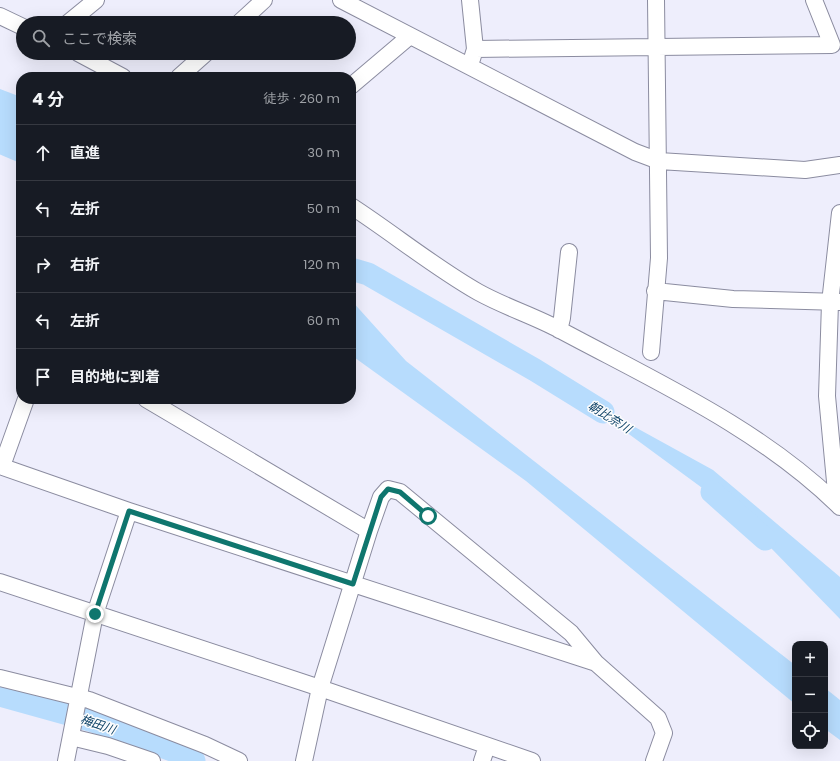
<!DOCTYPE html>
<html lang="ja">
<meta charset="utf-8">
<style>
:root{--surface:#171b24;--page:#242831;--text:#f1f3f6;--muted:#9ea1a6;--line:#363941}
body{margin:0;font-family:Poppins,"Noto Sans JP",sans-serif;background:var(--page);color:var(--text)}
.controls{position:absolute;right:12px;bottom:12px;display:grid;overflow:hidden;border-radius:8px;box-shadow:0 4px 16px #0002}
.controls button{width:36px;height:36px;display:grid;place-items:center;padding:0;border:0;border-bottom:1px solid var(--line);background:var(--surface);color:var(--text);font:20px sans-serif}
.stop{position:absolute;width:12px;height:12px;margin:-9px;border:3px solid #0f766e;border-radius:50%;background:#fff}
.stop.end{background:#0f766e;border-color:#fff;box-shadow:0 1px 4px #0008}
.list{margin:0;padding:0;list-style:none}
h2{display:flex;justify-content:space-between;align-items:center;height:52px;margin:0;padding:0 16px;font-size:17px}
h2 small{font-size:13px;font-weight:400;color:var(--muted)}
.list li{display:grid;grid-template-columns:26px 1fr auto;gap:12px;align-items:center;box-sizing:border-box;height:56px;padding:0 16px;border-top:1px solid var(--line)}
.list b{display:block;font-size:15px;white-space:nowrap}
.list em{font-size:13px;font-style:normal;color:var(--muted)}
.icon{flex:none;width:22px;height:22px;fill:none;stroke:currentColor;stroke-width:2;stroke-linecap:round;stroke-linejoin:round}
.map{position:relative;flex:none;width:840px;height:761px;overflow:hidden}
.search{position:absolute;background:var(--surface);box-shadow:0 4px 16px #0002;left:16px;top:16px;width:340px;height:44px;display:flex;align-items:center;gap:10px;box-sizing:border-box;padding:0 14px;border-radius:22px;color:var(--muted);font-size:15px}
.panel{position:absolute;background:var(--surface);box-shadow:0 4px 16px #0002;left:16px;top:72px;width:340px;height:332px;border-radius:16px}
.map>svg:first-child{display:block}
.water{fill:#b7dcfd}
.lines{fill:none;stroke-linecap:round;stroke-linejoin:round}
.river{stroke:#b7dcfd;stroke-width:23}
.minor-casing{stroke:#8b8ca0;stroke-width:18}
.minor{stroke:#fff;stroke-width:16}
.route{stroke:#0f766e;stroke-width:5}
.labels{text-anchor:middle;dominant-baseline:central;stroke-width:3;stroke-linejoin:round;paint-order:stroke}
.water-label{font-size:12px;font-style:italic;fill:#0e4368;stroke:#fdfdfd}
</style>
<div class="map">
<svg width="840" height="761" viewBox="0 0 840 761">
<rect width="100%" height="100%" fill="#eeeefc"/>
<path class="water" d="M 0,89 L 21,97 L 21,151 L 0,142 Z
M 351,300 L 406,361 L 795,665 L 795,704 L 526,481 L 351,355 Z
M 573,393 L 713,470 L 840,577 L 840,619 L 739,515 Z
M 825,688 L 840,700 L 840,740 L 825,729 Z"/>
<g class="lines">
<path class="river" d="M 0,142 L 21,151
M 351,269 L 368,274 L 535,370 L 603,412
M 712,492 L 765,539
M 0,695 L 93,721 L 180,753 L 194,761"/>
<defs>
<path id="minor" d="M 341,0 L 635,152 L 659,161 L 805,170 L 840,165
M 470,0 L 475,49 L 472,59
M 0,16 L 23,27
M 68,23 L 96,0
M 239,23 L 264,0
M 475,49 L 832,45 L 814,0
M 78,53 L 123,77
M 179,77 L 206,53
M 351,86 L 410,36
M 351,206 C 394,234 434,267 478,292 C 505,307 534,316 560,330 C 657,382 761,429 840,507
M 655,291 L 733,299 L 840,302
M 559,330 L 562,318 L 569,252
M 651,352 L 659,258 L 656,0
M 146,399 L 369,531
M 0,466 L 129,511 L 596,663
M 2,466 L 26,399
M 837,503 L 827,396 L 830,303 L 840,213
M 0,582 L 320,688 L 532,761
M 0,678 L 89,700 L 205,745 L 239,761
M 71,737 L 108,746 L 152,761
M 66,761 L 95,614 L 129,511
M 304,761 L 320,688 L 369,531 L 381,497 L 388,489 L 400,492 L 571,633 L 596,663 L 658,718 L 664,733 L 654,761
M 482,761 L 487,746"/>
</defs>
<use href="#minor" class="minor-casing"/>
<use href="#minor" class="minor"/>
</g>
<g class="lines">
<path class="route" d="M 95,614 L 129,511 L 353,584 L 381,497 L 388,489 L 400,492 L 428,516"/>
</g>
<g class="labels">
<g class="water-label">
<text transform="translate(610 417) rotate(32)">朝比奈川</text>
<text transform="translate(98 724) rotate(19)">梅田川</text>
</g>
</g>
</svg>
<div class="controls">
<button>+</button>
<button>−</button>
<button><svg class="icon" aria-label="locate" viewBox="0 0 24 24"><circle cx="12" cy="12" r="6"/><path d="M12 2v4M12 18v4M2 12h4M18 12h4"/></svg></button>
</div>
<div class="stop" style="left:428px;top:516px"></div>
<div class="stop end" style="left:95px;top:614px"></div>
<div class="search"><svg class="icon" aria-label="search" viewBox="0 0 24 24"><circle cx="10" cy="10" r="6"/><path d="M15 15l6 6"/></svg>ここで検索</div>
<section class="panel">
<h2>4 分<small>徒歩 · 260 m</small></h2>
<ul class="list">
<li><svg class="icon" aria-label="ahead" viewBox="0 0 24 24"><path d="M12 20V5M6 11l6-6 6 6"/></svg><div><b>直進</b></div><em>30 m</em></li>
<li><svg class="icon" aria-label="left" viewBox="0 0 24 24"><path d="M17 20v-9H6M10 6l-5 5 5 5"/></svg><div><b>左折</b></div><em>50 m</em></li>
<li><svg class="icon" aria-label="right" viewBox="0 0 24 24"><path d="M7 20v-9h11M14 6l5 5-5 5"/></svg><div><b>右折</b></div><em>120 m</em></li>
<li><svg class="icon" aria-label="left" viewBox="0 0 24 24"><path d="M17 20v-9H6M10 6l-5 5 5 5"/></svg><div><b>左折</b></div><em>60 m</em></li>
<li><svg class="icon" aria-label="arrive" viewBox="0 0 24 24"><path d="M6 21V4h12l-3 4 3 4H6"/></svg><div><b>目的地に到着</b></div></li>
</ul>
</section>
</div>
